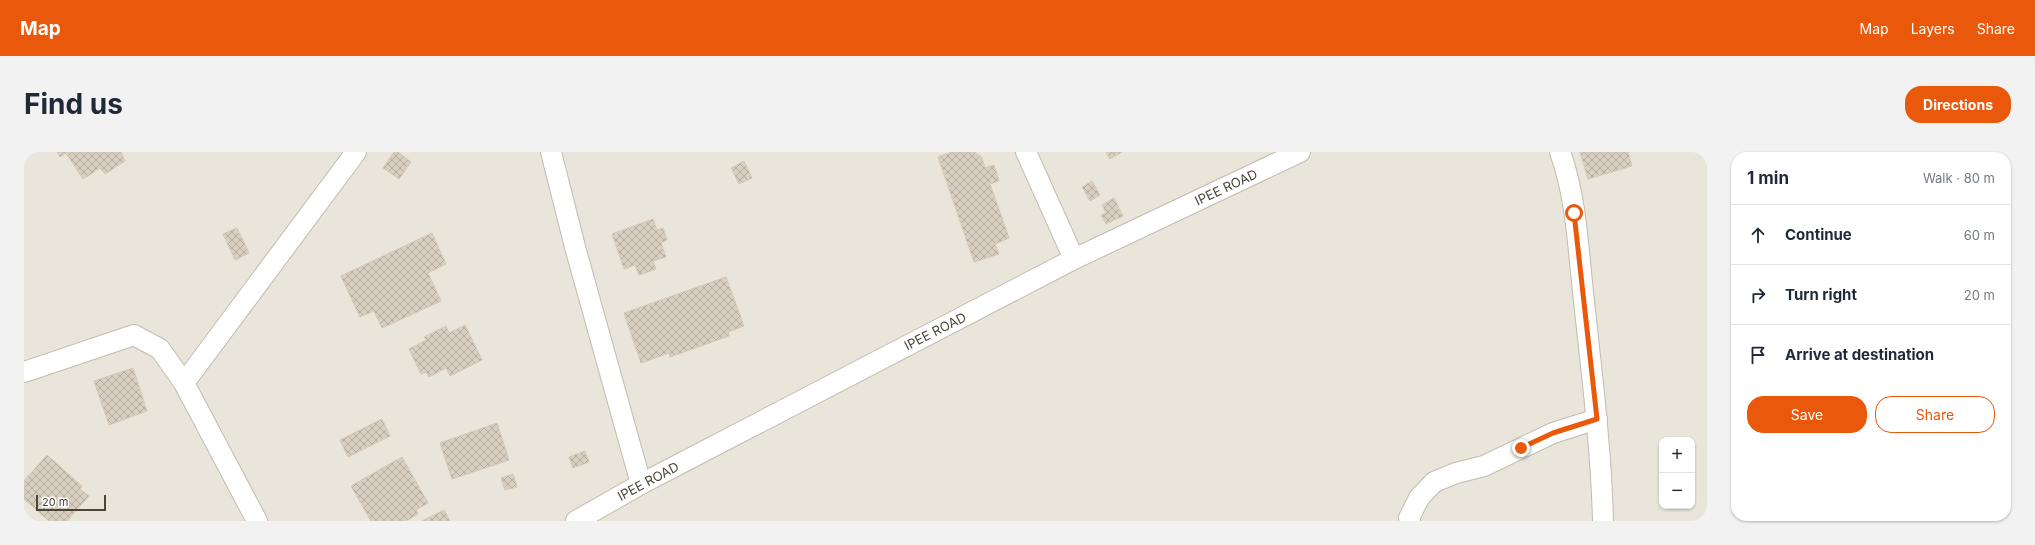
<!DOCTYPE html>
<meta charset="utf-8">
<style>
body{margin:0;font-family:Inter,sans-serif;background:#f2f2f3;color:#1f2937}
.controls{position:absolute;right:12px;bottom:12px;display:grid;overflow:hidden;border-radius:8px;box-shadow:0 1px 3px #0004}
.controls button{width:36px;height:36px;display:grid;place-items:center;padding:0;border:0;border-bottom:1px solid #e0e1e3;background:#fff;color:#1f2937;font:20px sans-serif}
.scale{position:absolute;left:12px;bottom:10px;width:70px;box-sizing:border-box;padding-left:4px;border:2px solid #4b4439;border-top:0;font-size:11px;line-height:14px;white-space:nowrap;color:#4b4439;-webkit-text-stroke:3px #fff;paint-order:stroke}
.stop{position:absolute;width:12px;height:12px;margin:-9px;border:3px solid #ea580c;border-radius:50%;background:#fff}
.stop.end{background:#ea580c;border-color:#fff;box-shadow:0 1px 4px #0008}
.list{margin:0;padding:0;list-style:none}
h2{display:flex;justify-content:space-between;align-items:center;height:52px;margin:0;padding:0 16px;font-size:17px}
h2 small{font-size:13px;font-weight:400;color:#747a83}
.list li{display:grid;grid-template-columns:26px 1fr auto;gap:12px;align-items:center;box-sizing:border-box;height:60px;padding:0 16px;border-top:1px solid #e0e1e3}
.list b{display:block;font-size:15px;white-space:nowrap}
.list em{font-size:13px;font-style:normal;color:#747a83}
.actions{display:flex;gap:8px;padding:12px 16px}
.actions a{flex:1;padding:9px 0;border:1px solid #ea580c;border-radius:16px;text-align:center;font-size:14px;color:#ea580c}
.actions .main{background:#ea580c;color:#fff}
.icon{flex:none;width:22px;height:22px;fill:none;stroke:currentColor;stroke-width:2;stroke-linecap:round;stroke-linejoin:round}
.map{position:relative;flex:none;width:1683px;height:369px;overflow:hidden;border-radius:16px}
header{display:flex;align-items:center;gap:24px;box-sizing:border-box;height:56px;padding:0 20px;background:#ea580c;color:#fff}
header strong{font-size:19px}
nav{display:flex;gap:22px;margin-inline-start:auto;font-size:14px}
.intro{display:flex;align-items:center;justify-content:space-between;box-sizing:border-box;height:96px;padding:0 24px}
h1{margin:0;font-size:28px}
.button{padding:10px 18px;border-radius:16px;background:#ea580c;color:#fff;font-size:14px;font-weight:700}
main{display:flex;gap:24px;padding:0 24px}
aside{flex:1;background:#fff;border-radius:16px;box-shadow:0 1px 3px #0004}
.map>svg:first-child{display:block}
</style>
<header>
<strong>Map</strong>
<nav><a>Map</a><a>Layers</a><a>Share</a></nav>
</header>
<div class="intro"><h1>Find us</h1><a class="button">Directions</a></div>
<main>
<div class="map">
<svg width="1683" height="369" viewBox="0 0 1683 369">
<defs>
<pattern id="building-cross-hatch" width="8" height="8" patternUnits="userSpaceOnUse"><rect width="8" height="8" fill="#d8cfc1"/><path d="M0 0l8 8M0 8l8-8" fill="none" stroke="#b1aa9e"/></pattern>
</defs>
<rect width="100%" height="100%" fill="#f6f3ec"/>
<!-- residential -->
<path fill="#eae5da" fill-rule="evenodd" d="M0,0H1683V369H0ZM1638,288H1668V354H1638Z"/>
<!-- building -->
<path fill="url(#building-cross-hatch)" stroke="#d3c7b4" d="M33,0H97L101,9L81,22L76,16L59,27L42,1L36,5Z
M370,0H374L387,10L375,27L359,16Z
M928,0H951L958,6L961,16L970,13L975,29L966,32L985,86L971,92L975,102L950,110L914,5Z
M1082,0H1098L1086,7Z
M1556,0H1604L1608,14L1564,27Z
M720,9L728,26L715,32L707,16Z
M1068,29L1076,43L1066,49L1058,35Z
M1090,46L1099,64L1082,72L1077,63L1082,61L1078,53Z
M629,67L633,78L639,76L643,88L637,91L642,105L629,109L632,117L615,123L611,113L600,117L588,82Z
M213,76L225,101L211,108L199,82Z
M408,81L422,112L404,121L417,149L358,176L350,159L336,165L317,124Z
M702,125L720,174L704,180L705,184L646,205L645,201L617,211L600,161Z
M441,173L458,208L426,224L422,216L405,225L402,220L397,222L385,197L402,188L400,185L422,174L425,181Z
M109,216L123,259L85,273L70,229Z
M358,267L366,284L324,305L316,288Z
M473,271L485,308L428,327L416,291Z
M561,299L565,310L549,316L545,305Z
M23,303L58,334L56,337L65,344L43,369H25L0,347V329Z
M378,305L404,351L392,358L394,362L382,369H347L327,334Z
M489,322L493,335L481,338L477,326Z
M420,358L426,369H398Z"/>
<g fill="none" stroke-linecap="round" stroke-linejoin="round">
<defs>
<path id="street" d="M527,0L551,95L617,332
M1002,0L1050,107
M1536,0C1552,44 1554,94 1559,140C1567,216 1577,292 1579,369
M0,220L110,183L136,197L160,231L233,369
M160,231L332,0
M552,369L617,332L1050,107L1276,0
M1386,369L1385,366L1395,346L1410,330L1432,321L1460,314L1529,281L1573,267"/>
</defs>
<!-- street casing -->
<use href="#street" stroke="#c2bbae" stroke-width="22"/>
<!-- street -->
<use href="#street" stroke="#fff" stroke-width="20"/>
</g>
<g fill="none" stroke-linecap="round" stroke-linejoin="round">
<!-- route -->
<path stroke="#ea580c" stroke-width="5" d="M1497,296L1529,281L1573,267L1550,61"/>
</g>
<g text-anchor="middle" dominant-baseline="central" stroke-width="4" stroke-linejoin="round" paint-order="stroke">
<!-- street labels -->
<g font-size="13" fill="#4b4439" stroke="#fff">
<text transform="translate(1202 35) rotate(-25)">IPEE ROAD</text>
<text transform="translate(911 179) rotate(-27)">IPEE ROAD</text>
<text transform="translate(624 329) rotate(-28)">IPEE ROAD</text>
</g>
</g>
</svg>
<div class="controls">
<button>+</button>
<button>−</button>
</div>
<div class="scale">20 m</div>
<div class="stop" style="left:1550px;top:61px"></div>
<div class="stop end" style="left:1497px;top:296px"></div>
</div>
<aside>
<h2>1 min<small>Walk · 80 m</small></h2>
<ul class="list">
<li><svg class="icon" aria-label="ahead" viewBox="0 0 24 24"><path d="M12 20V5M6 11l6-6 6 6"/></svg><div><b>Continue</b></div><em>60 m</em></li>
<li><svg class="icon" aria-label="right" viewBox="0 0 24 24"><path d="M7 20v-9h11M14 6l5 5-5 5"/></svg><div><b>Turn right</b></div><em>20 m</em></li>
<li><svg class="icon" aria-label="arrive" viewBox="0 0 24 24"><path d="M6 21V4h12l-3 4 3 4H6"/></svg><div><b>Arrive at destination</b></div></li>
</ul>
<div class="actions"><a class="main">Save</a><a>Share</a></div>
</aside>
</main>
